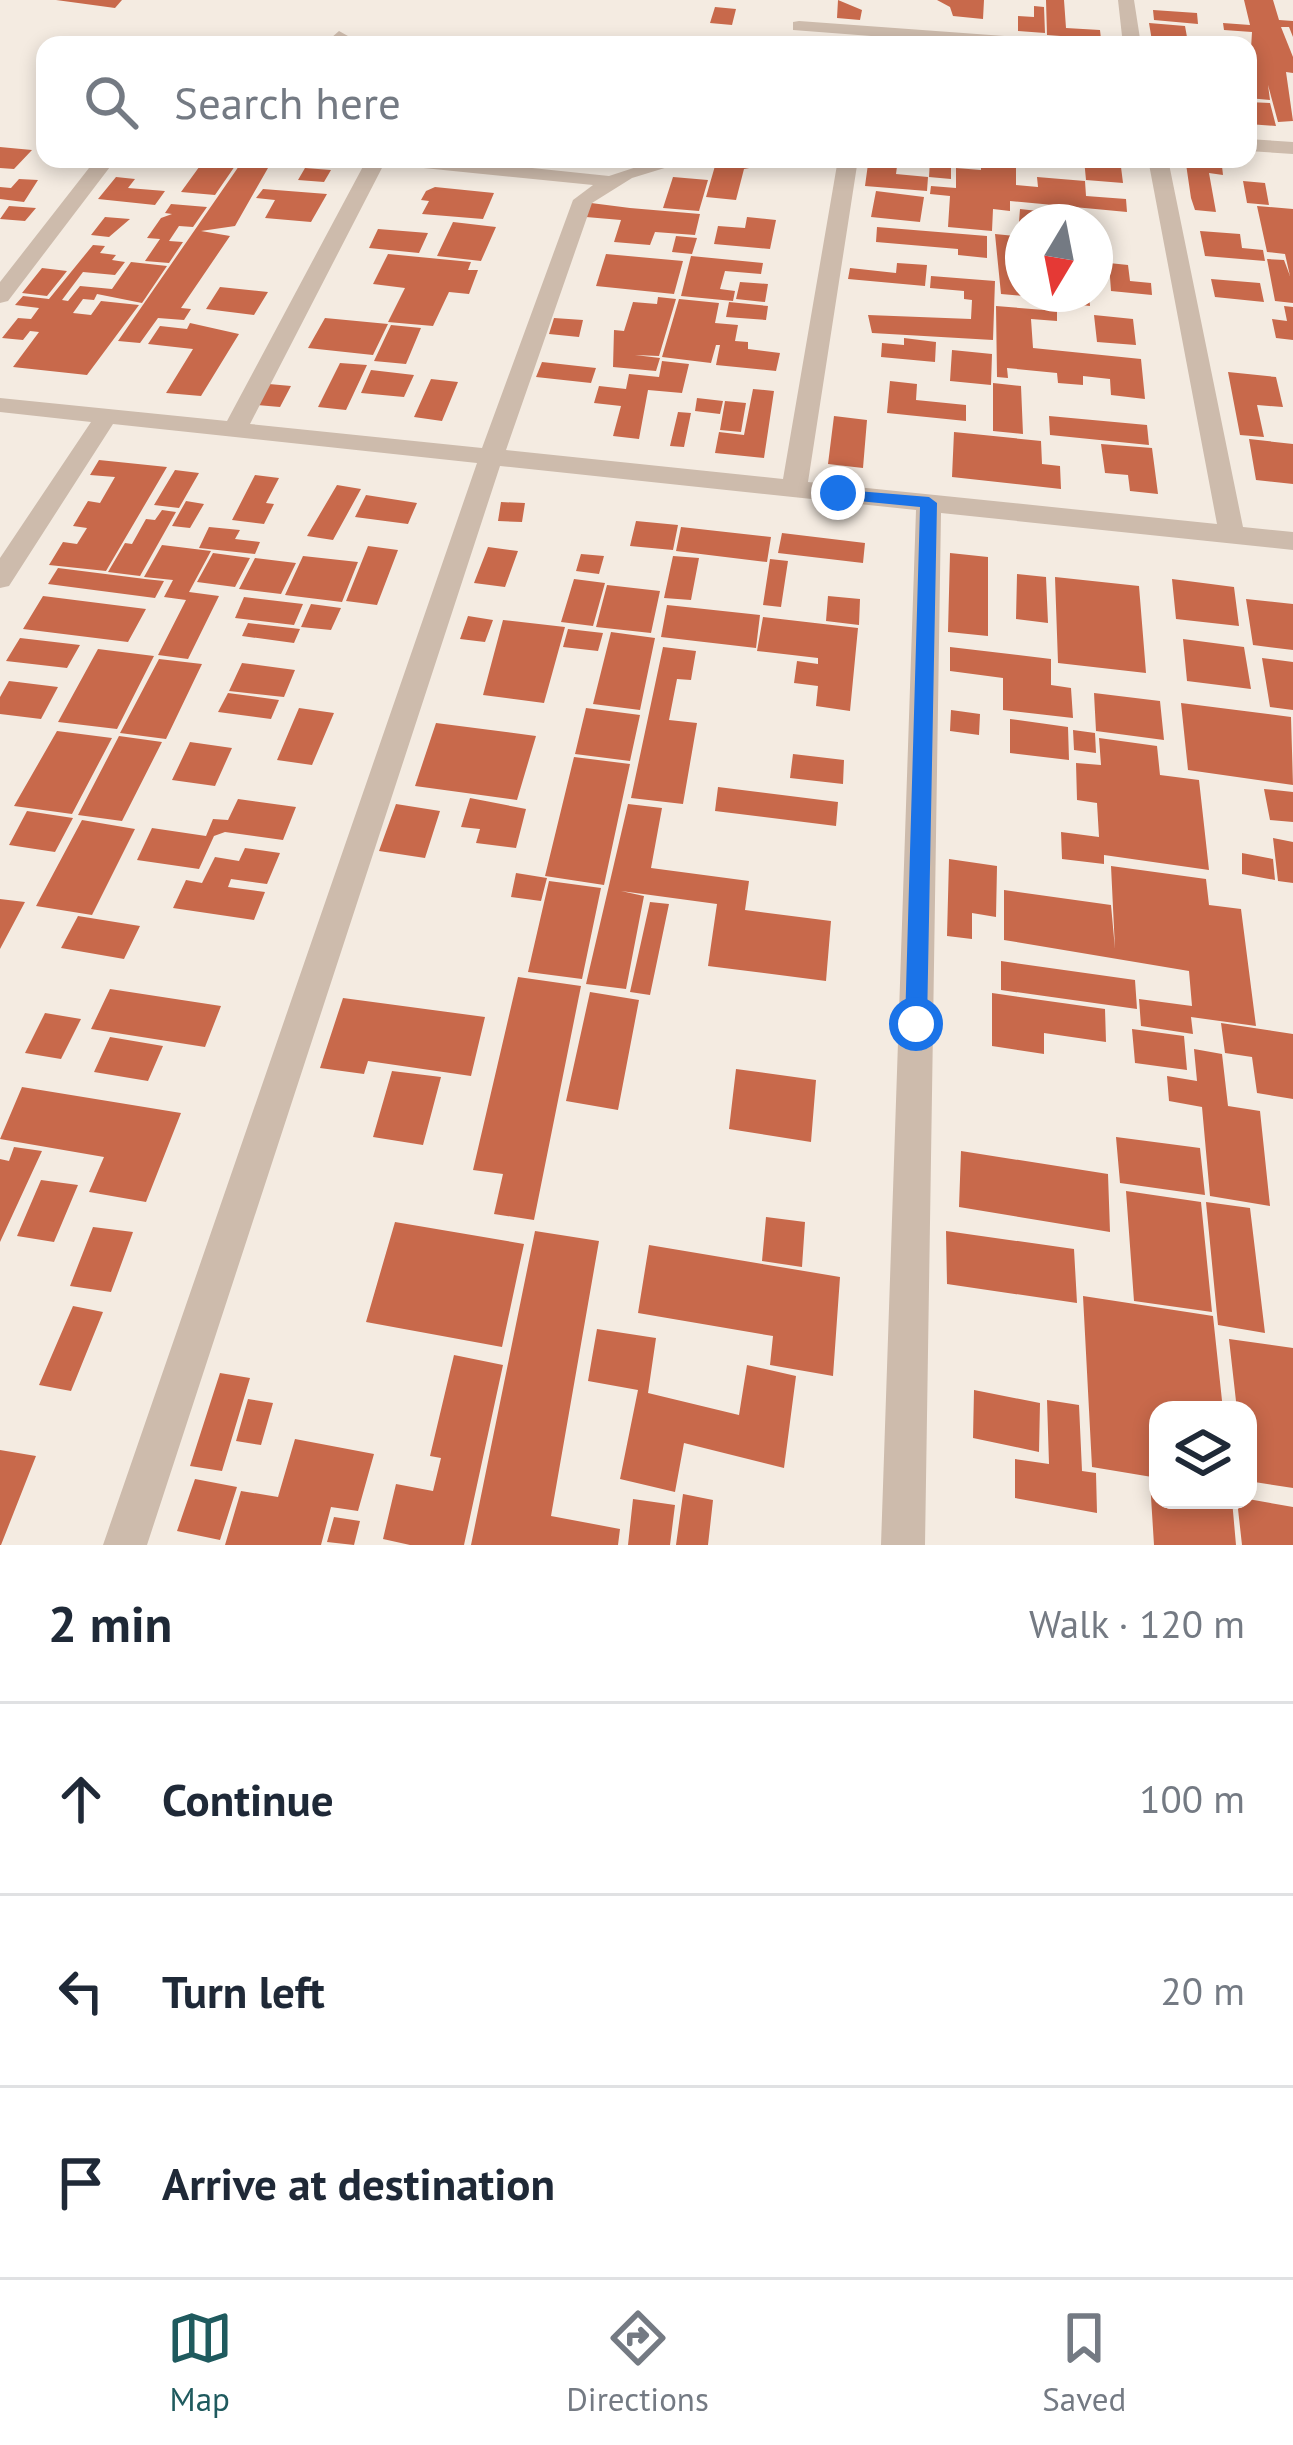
<!DOCTYPE html>
<meta charset="utf-8">
<style>
body{margin:0;font-family:"PT Sans",sans-serif;background:#f6f6f7;color:#1f2937}
.controls{position:absolute;right:36px;bottom:36px;display:grid;overflow:hidden;border-radius:24px;box-shadow:0 6px 18px #0003}
.controls button{width:108px;height:108px;display:grid;place-items:center;padding:0;border:0;border-bottom:3px solid #e0e1e3;background:#fff;color:#1f2937;font:60px sans-serif}
.compass{position:absolute;left:1005px;top:204px;width:108px;height:108px;border-radius:50%;background:#fff;box-shadow:0 6px 18px #0003;rotate:190deg}
.stop{position:absolute;width:36px;height:36px;margin:-27px;border:9px solid #1a73e8;border-radius:50%;background:#fff}
.stop.end{background:#1a73e8;border-color:#fff;box-shadow:0 3px 12px #0008}
.list{margin:0;padding:0;list-style:none}
h2{display:flex;justify-content:space-between;align-items:center;height:156px;margin:0;padding:0 48px;font-size:51px}
h2 small{font-size:39px;font-weight:400;color:#747a83}
.list li{display:grid;grid-template-columns:78px 1fr auto;gap:36px;align-items:center;box-sizing:border-box;height:192px;padding:0 48px;border-top:3px solid #e0e1e3}
.list b{display:block;font-size:45px;white-space:nowrap}
.list em{font-size:39px;font-style:normal;color:#747a83}
.icon{flex:none;width:66px;height:66px;fill:none;stroke:currentColor;stroke-width:2;stroke-linecap:round;stroke-linejoin:round}
.map{position:relative;flex:none;width:1293px;height:1545px;overflow:hidden}
.search{position:absolute;background:#fff;box-shadow:0 6px 18px #0003;left:36px;right:36px;top:36px;height:132px;display:flex;align-items:center;gap:30px;box-sizing:border-box;padding:0 42px;border-radius:24px;color:#747a83;font-size:45px}
.sheet{height:732px;background:#fff}
nav{display:flex;justify-content:space-around;align-items:center;box-sizing:border-box;height:168px;border-top:3px solid #e0e1e3;background:#fff;font-size:33px;color:#747a83}
nav a{display:grid;justify-items:center;gap:6px}
nav .on{color:#1f5a5e}
.map>svg:first-child{display:block}
</style>
<div class="map">
<svg width="1293" height="1545" viewBox="0 0 1293 1545">
<rect width="100%" height="100%" fill="#f4ebe1"/>
<!-- building -->
<path fill="#c8694b" d="M56,0H122L115,8Z
M838,0L862,10L860,20L837,18Z
M937,0H984L983,19L953,16L950,7Z
M1046,0H1064L1066,28L1100,30L1101,39L1047,35Z
M1244,0H1273L1279,20L1293,21V37L1289,27H1281L1293,57V73L1286,72L1293,121L1278,122L1268,85L1270,100L1248,98L1252,32L1224,30L1223,23L1250,25Z
M1034,6L1044,7L1045,33L1018,31V16L1034,17Z
M715,7L736,9L732,25L710,23Z
M1153,10L1197,13L1198,24L1154,20Z
M1149,23L1185,26L1187,37L1171,36L1172,43L1152,41Z
M833,37L899,42V45H832Z
M1248,102L1270,103L1276,126L1248,124Z
M0,147L32,150L14,169L0,168Z
M717,159H786V161L744,169L736,200L706,197Z
M875,159H898L896,174L928,177L927,191L865,186L868,164L886,166Z
M930,159H951V179L929,177Z
M981,159L1016,160V185L1038,187L1037,177L1085,181L1086,196L1126,199L1127,212L1010,201V211L993,209L992,231L948,227L950,196L930,194L931,186L956,188V168L981,170Z
M1084,159H1120L1123,183L1086,180Z
M202,163L235,166L215,195L181,192Z
M1207,163L1222,166L1223,175L1209,173L1216,212L1195,210L1191,198L1186,164Z
M239,166L268,168L235,226L201,231L230,236L181,308L191,309L184,320L158,318L140,343L118,341Z
M305,168L331,170L324,182L298,180Z
M116,177L135,179L128,188L165,191L155,205L98,199Z
M673,177L708,180L699,211L663,208Z
M19,179L38,180L24,202L0,199V187L11,188Z
M1243,181L1265,183L1269,205L1247,203Z
M435,187L494,193L483,219L422,214L429,201L421,200L426,191Z
M263,189L327,194L311,222L265,218L275,200L256,198Z
M876,191L924,197L920,222L871,217Z
M591,203L630,208L700,214L695,235L655,232L650,245L614,242L621,220L586,217Z
M171,204L207,207L193,227L179,226L169,241L183,242L169,263L145,261L160,239L147,238L161,218L172,214L165,213Z
M9,206L36,208L25,221L0,219Z
M1257,206L1293,209V303L1275,301L1267,259L1284,260L1290,276L1285,254L1267,252Z
M1020,209L1047,212V218L1060,222H1019Z
M105,217L130,219L109,237L91,235Z
M747,217L776,220L770,249L714,244L718,226L745,228Z
M453,222L496,227L481,261L437,256Z
M877,227L987,236V258L958,255V249L876,242Z
M378,229L428,233L419,253L369,248Z
M1200,231L1240,234L1242,248L1263,250L1265,261L1205,256Z
M995,234L1015,236V276L1023,277V296L1001,294Z
M676,236L697,238L692,254L672,252Z
M93,245L105,246L100,253L116,255L112,260L125,262L115,275L83,272L62,300L68,301L80,286L112,289L131,262L167,266L142,303L97,294L94,300L83,299L73,313L91,315L101,301L139,305L87,375L13,367L39,332L30,331L23,340L2,338L18,318L31,319L39,308L15,305L23,296L49,299Z
M388,254L471,262L468,270H478L469,294L449,292L433,326L388,322L405,288L373,284Z
M606,254L683,261L674,294L596,286Z
M691,256L763,263L761,274L725,271L720,289L735,291L733,301L681,296Z
M897,263L927,265L925,286L848,279L850,268L896,273Z
M1109,263L1128,265L1130,281L1151,283L1152,295L1111,291Z
M42,268L67,271L47,296L22,293Z
M931,276L995,281L993,340L872,333L868,315L971,319L972,300L964,299V291L930,288Z
M1211,279L1260,283L1264,302L1215,297Z
M740,282L768,284L765,302L736,299Z
M220,287L268,292L254,315L206,309Z
M1043,294H1089L1090,306L1055,302Z
M658,297L676,299L659,356L635,355L660,358L656,371L613,367L614,330L624,331L633,302L657,304Z
M679,299L719,303L715,323L738,325L735,341L748,342V349L780,353L776,371L716,365L720,345H716L711,363L662,357Z
M729,302L768,306L766,320L726,317Z
M996,306L1057,311V321L1031,319L1033,348L1141,359L1145,399L1111,395L1110,379L1083,376V385L1058,383L1057,373L1007,368L1008,378L997,377Z
M1284,306L1293,307V340L1276,338L1272,319L1287,321Z
M1094,315L1133,319L1136,345L1097,342Z
M325,318L388,324L373,355L308,348Z
M554,318L583,320L579,337L549,334Z
M190,323L239,334L201,396L166,393L193,349L148,344L160,326L187,329Z
M391,325L421,328L406,364L374,361Z
M904,338L936,342L935,362L881,357L882,343L904,345Z
M952,350L992,354L991,385L950,381Z
M662,361L689,364L682,393L648,390L639,439L613,436L621,406L594,403L599,386L626,389L629,374L659,377Z
M542,362L596,368L591,383L536,377Z
M340,363L367,365L346,410L318,407Z
M371,370L414,375L404,397L361,393Z
M1228,372L1276,377L1283,407L1257,405L1264,437L1240,435Z
M431,379L458,382L442,421L414,417Z
M890,381L917,384L916,400L966,405V421L887,413Z
M993,383L1021,386L1023,434L993,431Z
M269,384L291,386L280,407L257,405Z
M753,389L774,391L764,458L715,453L719,432L744,435Z
M697,398L723,401L720,414L695,411Z
M725,401L746,403L741,432L720,430Z
M678,412L691,413L684,447L670,446Z
M834,416L867,420L863,468L828,464Z
M1049,416L1147,425L1149,445L1050,435Z
M954,432L1041,441L1042,464L1060,466L1061,489L952,477Z
M1249,439L1293,444V484L1256,480Z
M1101,444L1152,448L1158,494L1130,491L1128,475L1105,473Z
M99,460L167,467L106,571L49,565L63,542L77,544L87,528L73,526L88,501L100,503L115,477L90,475Z
M175,470L199,473L179,508L154,505Z
M255,475L279,478L266,503L274,504L264,524L232,520Z
M337,485L361,489L333,540L307,536Z
M366,495L417,503L408,524L355,517Z
M186,501L204,504L190,528L172,526Z
M501,502L525,503L522,522L498,521Z
M162,510L176,512L140,576L108,572L125,543L132,544L146,519L155,520Z
M636,521L678,525L673,550L630,546Z
M209,527L240,530L235,539L260,542L255,554L199,548Z
M681,527L771,537L767,562L676,551Z
M782,533L865,543L863,563L778,553Z
M162,545L211,551L189,592L219,596L188,659L158,655L186,600L164,597L173,580L144,577Z
M368,546L398,550L377,605L346,601Z
M488,547L518,551L505,587L474,583Z
M213,553L250,558L235,587L197,582Z
M950,553L988,557V636L948,632Z
M581,554L604,556L599,574L576,571Z
M303,556L358,562L342,602L285,595Z
M673,556L699,558L691,600L664,598Z
M255,558L296,563L281,594L239,589Z
M770,559L788,561L781,607L763,605Z
M58,568L145,579L164,581L155,598L48,584Z
M1017,574L1046,577L1048,623L1016,619Z
M1055,577L1139,586L1146,673L1058,663Z
M574,579L605,583L593,626L561,622Z
M1172,579L1234,587L1239,626L1176,619Z
M607,585L660,591L651,633L596,627Z
M43,596L146,609L128,642L23,629Z
M828,596L860,599L859,625L826,621Z
M244,597L303,604L294,625L235,618Z
M1246,599L1293,604V650L1253,645Z
M311,604L341,608L331,630L301,627Z
M667,605L760,615L756,648L661,637Z
M468,616L493,620L485,642L460,639Z
M763,617L858,628L850,711L816,706L818,686L794,683L797,661L818,664V658L757,651Z
M503,620L565,627L544,703L483,695Z
M248,623L300,629L294,643L242,636Z
M568,629L603,633L598,651L563,647Z
M611,632L655,638L640,710L593,704Z
M20,638L80,645L67,668L6,661Z
M1183,639L1244,647L1251,689L1187,681Z
M663,647L696,651L691,680L677,679L669,720L697,723L683,804L631,798Z
M950,647L1051,659V685L1071,688L1073,718L1003,710V678L950,671Z
M98,649L154,656L117,729L58,722Z
M1262,658L1293,662V710L1270,707Z
M159,659L202,664L166,739L120,733Z
M242,663L295,670L284,697L229,691Z
M9,681L58,687L41,719L0,714V697Z
M228,693L279,700L271,719L218,712Z
M1094,693L1160,701L1164,740L1096,731Z
M1181,703L1291,717L1293,785L1188,770Z
M299,708L334,713L312,765L277,760Z
M586,708L640,715L630,761L575,754Z
M951,710L980,714L979,735L950,731Z
M1010,719L1068,727L1069,760L1010,753Z
M436,723L536,736L517,800L415,786Z
M1073,730L1095,733L1096,753L1074,750Z
M57,731L112,738L72,814L14,806Z
M119,736L162,742L122,821L78,815Z
M1099,738L1157,746L1160,775L1199,780L1209,870L1104,855V864L1062,859L1061,832L1099,837L1097,803L1077,800L1076,763L1101,765Z
M190,742L232,748L215,786L172,780Z
M793,754L844,760L843,784L790,778Z
M574,757L630,764L604,885L545,876Z
M718,787L838,802L836,826L715,811Z
M1264,789L1293,792V822L1270,820Z
M470,798L526,809L516,848L476,843L480,829L461,827Z
M238,799L296,807L283,840L225,832L214,836L199,869L137,860L152,828L206,836L213,819L228,820Z
M396,804L440,811L425,858L379,851Z
M628,804L662,808L651,868L749,881L745,910L831,921L826,981L708,966L717,904L621,891L644,896L626,989L586,984Z
M27,811L73,818L55,852L9,845Z
M82,820L135,829L92,915L36,906Z
M1273,838L1293,842V883L1278,881Z
M245,848L280,853L267,884L231,879L228,887L265,892L254,920L173,908L186,880L202,883L215,857L239,861Z
M1242,853L1273,859L1275,880L1242,874Z
M949,859L997,866L996,917L972,913V939L947,936Z
M1111,866L1206,879L1209,905L1241,909L1256,1026L1191,1017L1193,1034L1141,1026L1139,999L1192,1006L1189,971L1004,940V890L1111,905L1115,949Z
M516,873L547,878L541,901L511,897Z
M549,881L601,888L582,979L528,972Z
M0,899L25,902L0,949Z
M650,902L669,904L650,995L630,992Z
M78,916L140,926L124,959L61,948Z
M1001,961L1135,980L1137,1009L1001,990Z
M518,977L581,986L534,1220L494,1214L503,1174L473,1170Z
M110,989L221,1006L205,1047L91,1029Z
M590,992L639,1000L618,1110L566,1101Z
M992,993L1105,1009L1106,1042L1044,1033V1054L992,1046Z
M343,998L485,1017L471,1076L368,1061L364,1074L320,1068Z
M45,1013L81,1019L61,1059L25,1053Z
M1221,1023L1293,1034V1099L1257,1093L1252,1057L1225,1053Z
M1132,1029L1184,1036L1187,1070L1135,1063Z
M110,1037L163,1046L148,1081L94,1072Z
M1194,1049L1222,1054L1228,1106L1260,1111L1270,1206L1210,1196L1202,1107L1169,1101L1167,1076L1197,1081Z
M736,1069L816,1080L811,1142L729,1129Z
M392,1071L441,1077L423,1145L373,1137Z
M22,1087L181,1113L146,1202L89,1192L104,1157L0,1139Z
M1116,1137L1200,1148L1205,1195L1120,1183Z
M14,1147L42,1151L0,1242V1159L9,1161Z
M961,1151L1108,1174L1110,1232L959,1207Z
M41,1180L78,1185L54,1242L17,1236Z
M1126,1191L1201,1202L1212,1312L1134,1301Z
M1206,1202L1250,1208L1265,1333L1218,1325Z
M766,1217L805,1222L802,1267L762,1261Z
M395,1222L524,1244L502,1347L366,1322Z
M93,1227L133,1232L111,1292L70,1286Z
M535,1231L599,1241L551,1516L620,1529L618,1545H471Z
M946,1231L1074,1249L1077,1303L947,1284Z
M649,1245L840,1277L833,1376L770,1365L773,1336L638,1313Z
M1083,1296L1213,1316L1223,1410H1158V1478L1092,1467Z
M73,1306L103,1312L71,1391L39,1385Z
M597,1329L656,1338L648,1393L739,1415L747,1365L796,1376L784,1468L684,1443L675,1492L620,1479L638,1390L588,1381Z
M1229,1339L1293,1348V1488L1248,1481V1410H1237Z
M454,1355L503,1365L464,1545H410L383,1539L396,1484L433,1491L441,1458L430,1456Z
M220,1373L250,1378L222,1471L190,1466Z
M974,1390L1040,1403L1039,1452L973,1438Z
M248,1399L273,1403L261,1445L236,1441Z
M1047,1400L1079,1405L1082,1471L1096,1473L1097,1513L1015,1498V1459L1049,1464Z
M295,1439L374,1454L358,1511L331,1507L321,1545H225L241,1491L278,1497Z
M0,1450L36,1456L1,1545H0Z
M195,1479L237,1487L220,1540L177,1531Z
M1150,1481L1158,1483V1500H1232L1236,1545H1154Z
M683,1494L713,1500L708,1545H676Z
M633,1499L675,1505L670,1545H628Z
M1248,1499L1293,1507V1545H1242L1237,1500Z
M334,1517L360,1521L354,1545L327,1542Z"/>
<g fill="none" stroke-linecap="round" stroke-linejoin="round">
<!-- street -->
<path fill="#cdbbac" fill-rule="evenodd" d="M1118,0H1134L1141,45H1123Z
M799,21L1058,40L1067,45H988L793,30V22Z
M339,31L348,36L341,45H323Z
M1248,139L1293,142V154L1248,151Z
M96,159H116L8,301L0,303V282Z
M367,159H447L609,176L661,159H694L632,178L592,203L506,450L783,479L838,159H858L808,482L1217,524L1148,159H1168L1243,527L1293,532V550L941,513L925,1545H881L916,510L500,466L147,1545H103L477,463L113,424L9,586L0,588V558L91,422L0,412V398L227,421ZM384,164L593,185L573,200L482,448L250,424Z"/>
</g>
<!-- route -->
<path fill="#1a73e8" d="M833,489L929,497L937,503L927,1024L916,1034L905,1024L920,507L838,499Z"/>
</svg>
<div class="controls">
<button><svg class="icon" aria-label="layers" viewBox="0 0 24 24"><path d="M12 4l9 5-9 5-9-5zM3 14l9 5 9-5"/></svg></button>
</div>
<svg class="compass" viewBox="-18 -18 36 36"><path d="M0-13l5 13h-10z" fill="#e53935"/><path d="M0 13l5-13h-10z" fill="#747a83"/></svg>
<div class="stop" style="left:916px;top:1024px"></div>
<div class="stop end" style="left:838px;top:493px"></div>
<div class="search"><svg class="icon" aria-label="search" viewBox="0 0 24 24"><circle cx="10" cy="10" r="6"/><path d="M15 15l6 6"/></svg>Search here</div>
</div>
<section class="sheet">
<h2>2 min<small>Walk · 120 m</small></h2>
<ul class="list">
<li><svg class="icon" aria-label="ahead" viewBox="0 0 24 24"><path d="M12 20V5M6 11l6-6 6 6"/></svg><div><b>Continue</b></div><em>100 m</em></li>
<li><svg class="icon" aria-label="left" viewBox="0 0 24 24"><path d="M17 20v-9H6M10 6l-5 5 5 5"/></svg><div><b>Turn left</b></div><em>20 m</em></li>
<li><svg class="icon" aria-label="arrive" viewBox="0 0 24 24"><path d="M6 21V4h12l-3 4 3 4H6"/></svg><div><b>Arrive at destination</b></div></li>
</ul>
</section>
<nav>
<a class="on"><svg class="icon" aria-label="map" viewBox="0 0 24 24"><path d="M3 6l6-2 6 2 6-2v14l-6 2-6-2-6 2zM9 4v14M15 6v14"/></svg>Map</a>
<a><svg class="icon" aria-label="directions" viewBox="0 0 24 24"><path d="M12 3l9 9-9 9-9-9zM9 14v-3h6M13 9l2 2-2 2"/></svg>Directions</a>
<a><svg class="icon" aria-label="saved" viewBox="0 0 24 24"><path d="M7 4h10v16l-5-4-5 4z"/></svg>Saved</a>
</nav>
